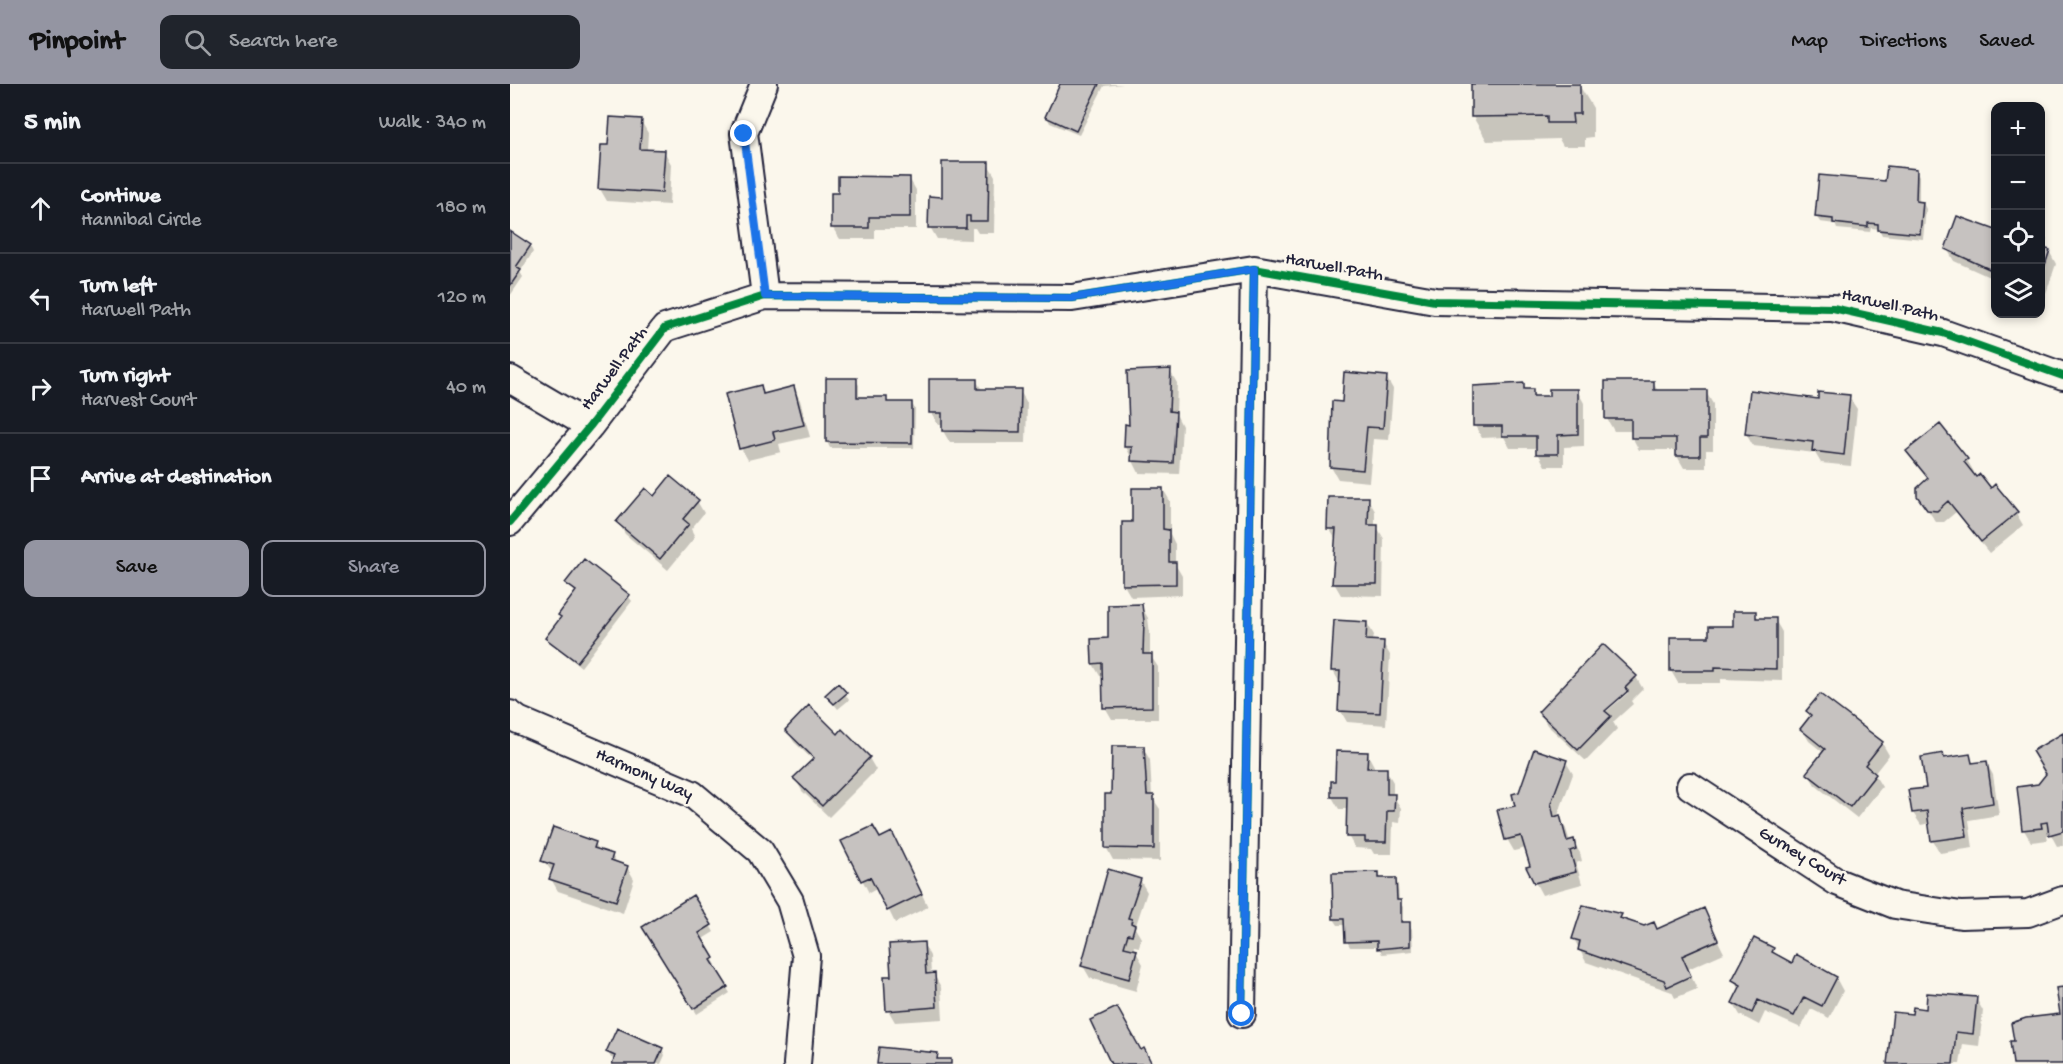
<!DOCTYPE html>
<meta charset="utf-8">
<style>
body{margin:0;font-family:"Gochi Hand",sans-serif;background:#20242c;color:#f1f3f6}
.controls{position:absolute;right:18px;top:18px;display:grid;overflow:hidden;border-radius:12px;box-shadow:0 3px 9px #0003}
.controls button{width:54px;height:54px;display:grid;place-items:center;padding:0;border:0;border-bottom:2px solid #363941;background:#171b24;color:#f1f3f6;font:30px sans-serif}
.stop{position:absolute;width:18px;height:18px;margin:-14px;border:4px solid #1a73e8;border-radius:50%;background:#fff}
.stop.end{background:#1a73e8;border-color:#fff;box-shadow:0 2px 6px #0008}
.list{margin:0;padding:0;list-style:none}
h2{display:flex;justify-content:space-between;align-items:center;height:78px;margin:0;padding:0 24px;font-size:26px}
h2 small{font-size:20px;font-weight:400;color:#9ea1a6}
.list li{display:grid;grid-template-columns:39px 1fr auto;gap:18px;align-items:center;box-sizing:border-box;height:90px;padding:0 24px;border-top:2px solid #363941}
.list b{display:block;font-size:22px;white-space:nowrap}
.list p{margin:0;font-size:20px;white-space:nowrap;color:#9ea1a6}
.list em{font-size:20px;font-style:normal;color:#9ea1a6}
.actions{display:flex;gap:12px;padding:18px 24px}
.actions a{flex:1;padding:14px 0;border:2px solid #9495a2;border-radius:12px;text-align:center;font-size:21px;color:#9495a2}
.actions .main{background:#9495a2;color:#111}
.icon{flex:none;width:33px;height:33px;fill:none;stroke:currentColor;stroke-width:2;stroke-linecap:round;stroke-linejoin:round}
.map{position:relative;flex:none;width:1553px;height:980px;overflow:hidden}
header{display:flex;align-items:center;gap:36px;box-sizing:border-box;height:84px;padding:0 30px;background:#9495a2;color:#111}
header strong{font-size:28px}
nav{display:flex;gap:33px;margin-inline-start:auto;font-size:21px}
.search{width:420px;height:54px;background:#20242c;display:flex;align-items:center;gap:15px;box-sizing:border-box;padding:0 21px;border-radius:12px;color:#9ea1a6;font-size:22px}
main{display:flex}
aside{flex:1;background:#171b24}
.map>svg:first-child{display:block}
</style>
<header>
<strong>Pinpoint</strong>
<div class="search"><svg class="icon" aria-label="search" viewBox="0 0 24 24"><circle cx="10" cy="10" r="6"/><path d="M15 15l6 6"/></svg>Search here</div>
<nav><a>Map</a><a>Directions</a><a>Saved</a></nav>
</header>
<main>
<aside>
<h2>5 min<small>Walk · 340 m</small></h2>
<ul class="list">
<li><svg class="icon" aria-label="ahead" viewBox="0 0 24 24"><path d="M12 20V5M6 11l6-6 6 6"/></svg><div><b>Continue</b><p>Hannibal Circle</p></div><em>180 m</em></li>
<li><svg class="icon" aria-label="left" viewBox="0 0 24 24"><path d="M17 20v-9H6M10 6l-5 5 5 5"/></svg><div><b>Turn left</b><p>Harwell Path</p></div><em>120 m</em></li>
<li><svg class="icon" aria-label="right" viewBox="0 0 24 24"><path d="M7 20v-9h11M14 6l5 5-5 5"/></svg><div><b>Turn right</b><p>Harvest Court</p></div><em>40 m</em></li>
<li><svg class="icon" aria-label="arrive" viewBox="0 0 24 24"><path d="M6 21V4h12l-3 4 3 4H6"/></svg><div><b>Arrive at destination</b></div></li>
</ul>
<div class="actions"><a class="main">Save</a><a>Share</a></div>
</aside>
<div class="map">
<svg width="1553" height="980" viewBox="0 0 1553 980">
<rect width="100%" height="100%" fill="#fbf7ec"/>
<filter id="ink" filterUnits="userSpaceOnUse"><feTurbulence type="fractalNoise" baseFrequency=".0167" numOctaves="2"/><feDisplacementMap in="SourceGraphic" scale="12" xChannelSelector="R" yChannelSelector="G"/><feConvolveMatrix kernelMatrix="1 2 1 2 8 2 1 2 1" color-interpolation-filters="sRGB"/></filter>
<g filter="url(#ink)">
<!-- shadow -->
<path fill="#0003" fill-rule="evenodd" d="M552,0H613L594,2L569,51L540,39L537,33Z
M962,0L1069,1L1083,24V53L1075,54V62H1053L1049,55L977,57L963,33Z
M131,37L138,49L137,66L154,67L161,80L159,121L97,117L90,105L100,63Z
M478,80L485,92L484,149H468L465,144H462V156L427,155L420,143L433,114Z
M1406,86L1409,92V119H1413L1416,125L1413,155L1372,151L1369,145L1361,144L1360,148L1327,145L1325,140L1310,138L1306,132Z
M399,94L406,106V145H365V155H330L322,143Z
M1530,145L1537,156L1533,165L1539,167L1546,180L1532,221L1530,220V213L1533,211L1530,210Z
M1486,147V196L1444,177L1437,165Z
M0,149L20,162L23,168L10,188L13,193L0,212Z
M660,287L667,299L666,330L672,342L669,390L629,389L616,363L621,342Z
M876,293L883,305L879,356L863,355L859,398L828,395L821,383L833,320Z
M317,296H346L349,301V315H376L379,320H402L405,325L404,364H320L317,358Z
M466,296L472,306L510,307L517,319L516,359H440L433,347L434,341H428L421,328Z
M1097,299H1143L1148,307L1196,308L1203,320V366H1196V384H1174L1167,372V366H1129L1122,353V347H1104L1097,335Z
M1013,300L1017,307L1022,306L1026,314L1041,313L1067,306L1074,319V362L1054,363V382H1035L1028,369V364H1000L994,353L972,354L965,342Z
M250,302L255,311L283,304L290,316L300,353L269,360L271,368L238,376L231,364Z
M1339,313L1347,325L1341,382L1311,379L1305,369L1243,362L1236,350L1309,317Z
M1430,342L1457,376L1464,388L1462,390L1506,429L1513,441L1479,469L1446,428L1434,438H1426L1408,412L1419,396L1398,367Z
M653,405L660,417V450L665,460V480L672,492V511L621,513L614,501L623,439Z
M144,414L187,417L194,429L181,445L185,453L158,486L115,450L108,438Z
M858,415L865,427V443H867L874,455L873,512L831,511L824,499L826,456L819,444Z
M57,499L118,512L122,517L71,583L41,559L37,554L52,535L49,531L66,509Z
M631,522L638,534L640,550V571L648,583V635H602L595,623L594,592H590L583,580L600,556Z
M1245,529L1249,536H1265L1272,548V597L1211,595V599H1168L1161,587V554H1200L1225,543Z
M857,539L864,551L863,558L873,559L880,571L876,641L837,638L830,626V599L823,587Z
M1126,593L1133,605L1121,617L1123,620L1103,638L1107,645L1076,677L1037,641L1030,629ZM1118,605V609L1090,633L1088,630Z
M335,610L339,616L328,625L317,611Z
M1298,628L1372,659L1379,671L1364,690L1372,703L1347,734L1305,701L1298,689L1314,669L1299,657L1292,645L1301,633Z
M277,646L328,652L359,674L366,686L319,733L292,707L285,694L303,676L284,658Z
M1553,650V761L1547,762L1541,751H1537L1538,756L1521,758L1514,746L1509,704L1529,701L1537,690Z
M633,664L640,676L642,713L650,725V777L603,776L596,763L603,712Z
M857,669L864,682V686H876L883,698V712L891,724L890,739L883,738L882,770H864L861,765L845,764L838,752V725H829L822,713L826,699Z
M1432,670L1435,676L1459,672L1464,680L1476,678L1483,691L1489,731L1459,736L1463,764L1430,769L1423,757L1420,739L1411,741L1403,729L1418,705Z
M1056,678L1063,690L1047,734L1049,733L1056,745L1060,758L1063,757L1070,769L1072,777L1066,779L1072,800L1032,811L1025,798L1016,764L1004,767L997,755L1010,709Z
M370,756L389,762L418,823L385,839L368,804L359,809L333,758Z
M85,759L90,768L102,772L107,779L117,783L124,795L113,829L48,807L41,795L43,789L33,776Z
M868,789L872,796L885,795L888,801L889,818L893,823V840H899L902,845L903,867L872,870L869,863H840L837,857L836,841H828L824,835Z
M630,796L637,808L625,844L631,854L629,863L624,862L623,867L626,868L633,880L626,907L580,894L573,882Z
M183,813L204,848L191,856L206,881L203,882L220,909L187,930L134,844Z
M1193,826L1214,869L1178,885L1187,905L1165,914L1162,908L1076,878L1064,855L1111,831L1114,837L1147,847Z
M413,859L420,872L421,891H424L431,903L433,935L385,938L378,926L382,893Z
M1263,866L1266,872L1283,881L1326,894L1333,907L1319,934L1301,925L1291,944L1255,928L1249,941L1230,931L1223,919L1230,906L1224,896Z
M1466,914L1473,927L1469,962L1453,960L1450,980H1378L1403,932L1417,926Z
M152,965L155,971L151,980H104L106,975L101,974L98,968Z"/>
<!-- building -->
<path fill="#c6c2c0" stroke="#22223b" stroke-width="1.5" d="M550,0H589L566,47L535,33Z
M961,0H1070V30H1062L1063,39H1037V32L961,33Z
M100,33L132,35L130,65L155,66L152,109L88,105L91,61H98Z
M432,78H479L478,137H460V132H456V144H418L419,112L432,113Z
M1377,82L1407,85L1406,117L1413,118L1410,150L1368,146V140L1358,139V143L1323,139V135L1305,133L1309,91L1375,97Z
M328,92L400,93V133H359V144H321V109H328Z
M1447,132L1486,146V188L1435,165Z
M0,147L21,161L6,183L11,186L0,202Z
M1530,163L1540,166L1530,196Z
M661,285L659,327L666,328L663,379L621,377L622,363H614L615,340L619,341L617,287Z
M834,288L877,292L873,344L857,343L853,386L820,383L822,317L832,318Z
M316,294H347V313H377V318H402V359L316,358Z
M419,295H467V305H511L510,348L432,347V329H419Z
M1095,297H1144V306H1197V354H1190V372H1166V354H1121V335H1095Z
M1014,299V305H1023V312H1039V305H1068V350L1048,351V370H1026V352H992V342H963V302Z
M251,301L253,310L284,302L294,341L263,348L265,356L229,365L215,310Z
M1240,306L1308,315V308L1340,311L1334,371L1302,367L1303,358L1235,350Z
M1430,340L1458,375L1454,378L1466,393L1470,390L1481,404L1485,400L1508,428L1471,458L1438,417L1427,427L1417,426L1407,412V404L1418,394L1396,367Z
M160,392L189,416L173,435L179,440L150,475L106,438L135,404L144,412Z
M622,404H653V445L659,446V478H666V500L612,501V438H622Z
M818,413H859L858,441H868L867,500H822L826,445H817Z
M74,475L120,511L67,578L35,554L51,533L48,531L66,507L55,499Z
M632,520L634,537L633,570H642V623L593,624L592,579L582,580L581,555L598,554V521Z
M1223,527H1246V534H1266V585L1205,583V587H1160V553H1199V542H1223Z
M824,536L857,538L856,556L874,557L870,629L828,627L830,587H821Z
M1093,560L1127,592L1115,604L1118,607L1095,627L1101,632L1068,666L1028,628Z
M328,599L337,609L324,620L315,611Z
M1310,610L1373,658L1355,681L1366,690L1340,723L1296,689L1315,665L1290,645L1301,631L1296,627Z
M299,621L328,650L332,645L360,673L312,722L283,694L304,674L275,646Z
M1553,649V747L1539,751L1537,738L1531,739L1532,744L1512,746L1507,703L1528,700L1536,690L1522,667Z
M602,662H634L637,711H644V765L595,764V710H601Z
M1024,665L1057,676L1041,719L1044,733L1050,731L1057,757L1064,755L1066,765L1060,767L1066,788L1024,799L1016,783L1020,782L1011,752L995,756L987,726L1005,722L1002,710L1009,708Z
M826,667L858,668L857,684H877V710H885L884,727H877L876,758H855V753H836L837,713H821V697H825Z
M1433,669L1434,674L1460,670L1462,679L1477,677L1483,719L1453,724L1457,752L1421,757L1417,727L1402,729L1398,706L1416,704L1411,673Z
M363,742L370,754L382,748L412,810L377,827L360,793L351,797L331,757Z
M43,743L86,758L84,764L103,770L101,776L118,782L106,817L39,795L44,781L31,777Z
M598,785L631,795L618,834L622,835L621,839L625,841L622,851L618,850L614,863L627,866L619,895L571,882Z
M869,788V794H886L887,816H891V838H900V862L867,865V857L835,858L834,835H823L822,789Z
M183,811L202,841L189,849L204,874L201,876L218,903L183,925L132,843Z
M1073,821L1112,830L1110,834L1134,842L1144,838L1147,845L1194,824L1208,856L1172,872L1181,892L1157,903L1154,896L1068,866L1070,857L1062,855Z
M1244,854L1264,864L1262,868L1282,879L1286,870L1327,893L1312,922L1294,913L1284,932L1248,916L1242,929L1222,919L1231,901L1222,896Z
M414,858L416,890L425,889L427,923L376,927L374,892H381L379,860Z
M1553,903V980H1503L1500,957H1504L1501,939L1516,934L1550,930L1546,904Z
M1417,909L1467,913L1463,950L1446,948L1443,980H1377L1383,928L1402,930L1403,923L1416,925Z
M607,923L631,966L634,964L642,980H601L580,936Z
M107,944L153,964L146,980H102L105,972L96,968Z
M369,963L428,969L427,975H441V980H367Z"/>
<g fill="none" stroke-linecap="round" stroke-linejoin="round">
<defs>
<path id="street" d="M254,0L234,49L255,212
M0,295L80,342
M0,438L80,342L155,244L255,212L562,214L744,185L925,217L1323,224L1433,249L1553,292
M0,630L8,636L182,710L250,767L280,817L296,872L287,980
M1180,702L1327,798L1385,821L1451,831L1518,829L1553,816
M732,930L744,185"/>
</defs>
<!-- street casing -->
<use href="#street" stroke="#22223b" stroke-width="30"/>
<!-- street -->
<use href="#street" stroke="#fbf7ec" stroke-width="26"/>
<defs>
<path id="cycleway" d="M0,438L80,342L155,244L255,212L562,214L744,185L925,217L1323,224L1433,249L1553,292
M732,930L744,185"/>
</defs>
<!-- cycleway casing -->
<use href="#cycleway" stroke="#fbf7ec" stroke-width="11"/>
<!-- cycleway -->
<use href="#cycleway" stroke="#00873e" stroke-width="8"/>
</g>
</g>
<g fill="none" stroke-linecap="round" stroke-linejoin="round" filter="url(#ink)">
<!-- route -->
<path stroke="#1a73e8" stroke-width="8" d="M234,50L255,212L562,214L744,185L732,930"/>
</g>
<g text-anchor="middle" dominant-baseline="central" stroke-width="5" stroke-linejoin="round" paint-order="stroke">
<!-- street labels -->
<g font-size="18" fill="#22223b" stroke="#fbf7ec">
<text transform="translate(824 184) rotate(10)">Harwell Path</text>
<text transform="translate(1380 222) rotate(13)">Harwell Path</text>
<text transform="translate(105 285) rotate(-53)">Harwell Path</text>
<text transform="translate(134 691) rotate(24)">Harmony Way</text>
<text transform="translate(1292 773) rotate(31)">Gurney Court</text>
</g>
</g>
</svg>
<div class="controls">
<button>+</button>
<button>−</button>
<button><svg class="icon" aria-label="locate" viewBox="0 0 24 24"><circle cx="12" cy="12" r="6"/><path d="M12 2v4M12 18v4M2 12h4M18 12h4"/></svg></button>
<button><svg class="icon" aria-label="layers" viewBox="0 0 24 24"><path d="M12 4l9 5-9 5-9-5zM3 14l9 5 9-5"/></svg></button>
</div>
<div class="stop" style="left:732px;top:930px"></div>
<div class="stop end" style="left:234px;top:50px"></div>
</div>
</main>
